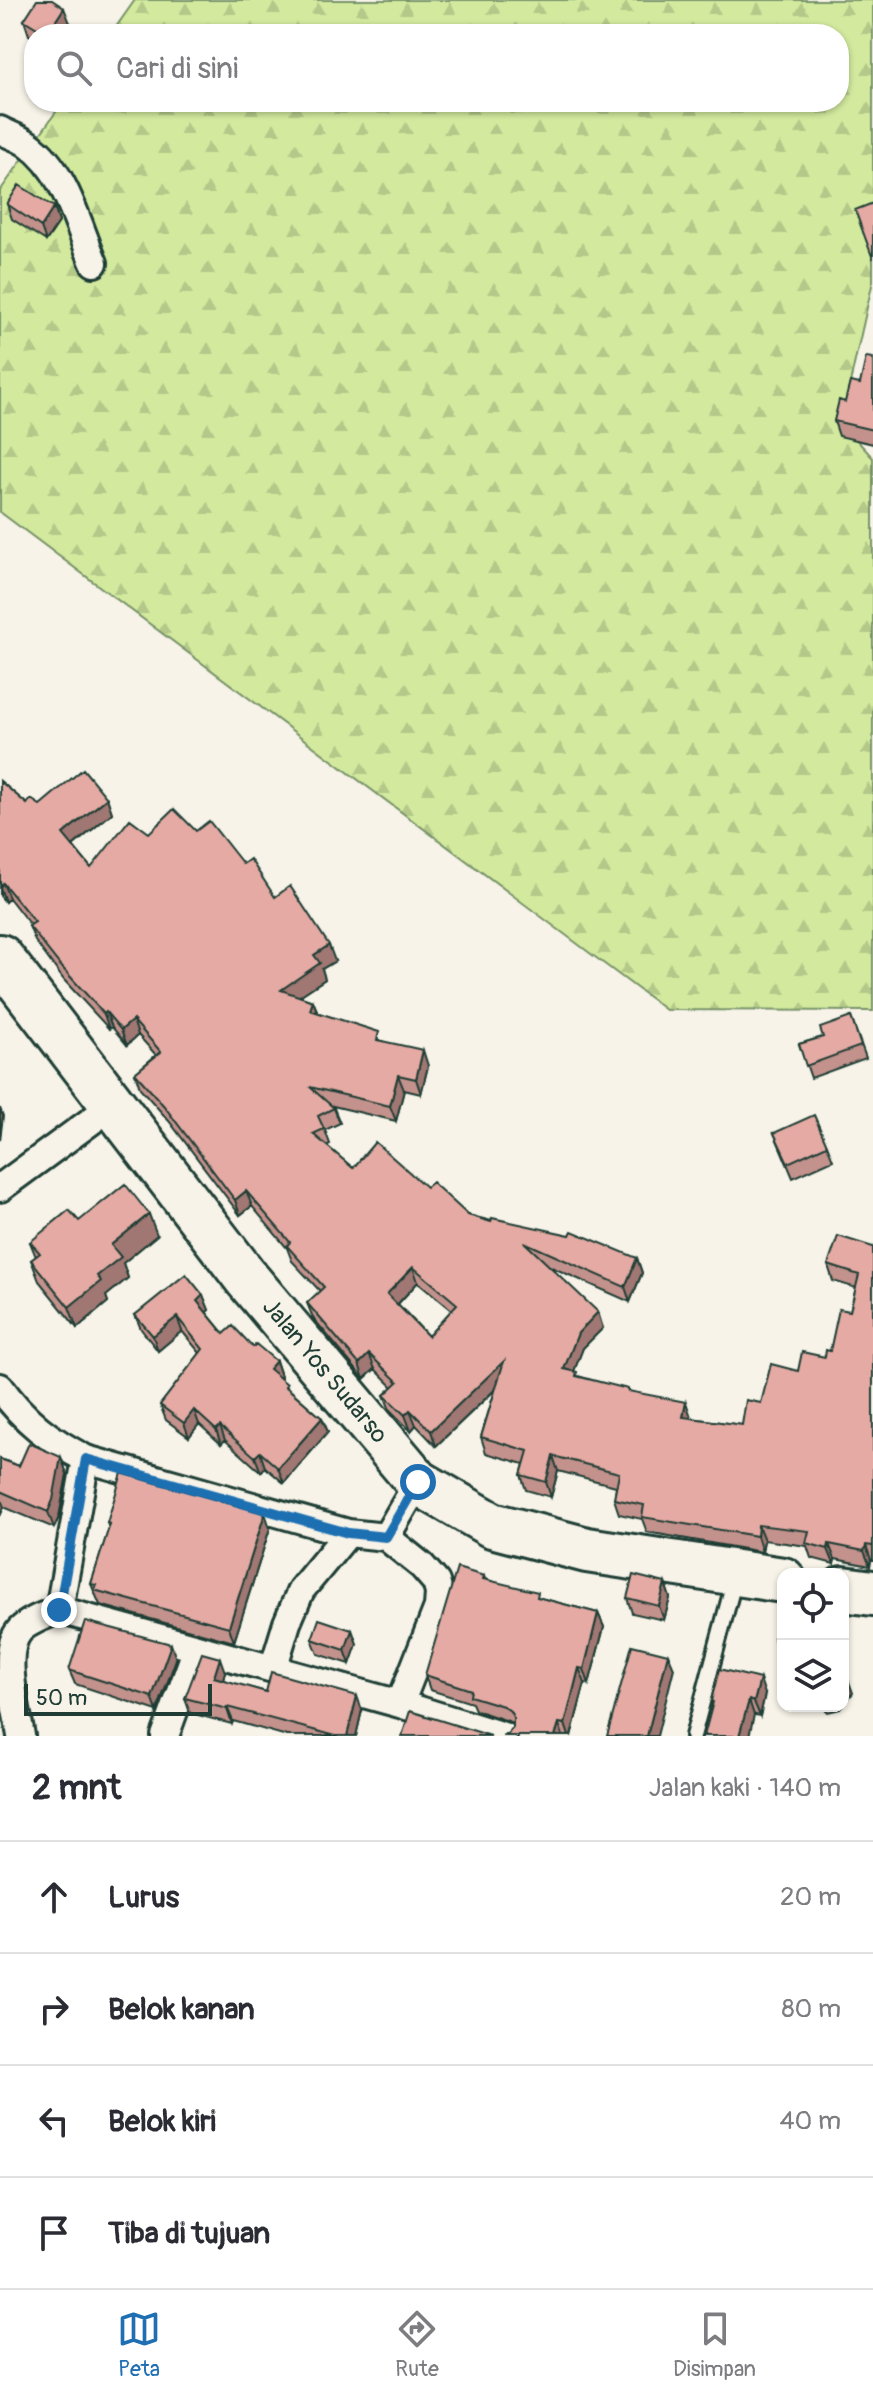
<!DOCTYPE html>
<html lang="id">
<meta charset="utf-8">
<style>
body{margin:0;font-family:Pangolin,sans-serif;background:#f2f2f3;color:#2b2b33}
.controls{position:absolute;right:24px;bottom:24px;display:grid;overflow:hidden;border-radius:16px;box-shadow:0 2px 6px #0004}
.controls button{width:72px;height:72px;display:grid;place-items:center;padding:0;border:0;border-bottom:2px solid #e1e1e2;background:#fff;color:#2b2b33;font:40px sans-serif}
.scale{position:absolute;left:24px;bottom:20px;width:188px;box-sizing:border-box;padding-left:8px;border:4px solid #1f3d34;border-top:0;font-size:22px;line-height:28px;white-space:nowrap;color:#1f3d34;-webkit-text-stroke:6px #f7f3e8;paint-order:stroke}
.stop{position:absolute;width:24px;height:24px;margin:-18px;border:6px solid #1f6fb2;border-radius:50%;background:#fff}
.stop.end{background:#1f6fb2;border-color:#fff;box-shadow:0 2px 8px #0008}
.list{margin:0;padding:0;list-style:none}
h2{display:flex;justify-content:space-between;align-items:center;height:104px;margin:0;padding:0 32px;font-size:34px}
h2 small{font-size:26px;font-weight:400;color:#7c7c81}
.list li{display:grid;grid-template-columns:52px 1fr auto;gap:24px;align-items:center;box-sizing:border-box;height:112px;padding:0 32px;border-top:2px solid #e1e1e2}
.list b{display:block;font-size:30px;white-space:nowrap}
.list em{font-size:26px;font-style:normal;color:#7c7c81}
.icon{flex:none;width:44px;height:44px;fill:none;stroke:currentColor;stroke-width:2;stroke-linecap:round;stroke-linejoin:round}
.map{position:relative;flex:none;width:873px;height:1736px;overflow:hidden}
.search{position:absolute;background:#fff;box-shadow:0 2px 6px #0004;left:24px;right:24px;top:24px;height:88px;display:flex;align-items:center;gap:20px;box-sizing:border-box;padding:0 28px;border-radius:32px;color:#7c7c81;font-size:30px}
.sheet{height:552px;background:#fff}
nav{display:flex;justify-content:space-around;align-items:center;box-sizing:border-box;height:112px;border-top:2px solid #e1e1e2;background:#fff;font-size:22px;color:#7c7c81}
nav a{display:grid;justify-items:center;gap:4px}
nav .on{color:#1f6fb2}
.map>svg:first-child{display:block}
</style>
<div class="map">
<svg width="873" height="1736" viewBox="0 0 873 1736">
<defs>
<pattern id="forest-firs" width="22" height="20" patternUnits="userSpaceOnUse" patternTransform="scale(2)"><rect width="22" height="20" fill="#d2e99e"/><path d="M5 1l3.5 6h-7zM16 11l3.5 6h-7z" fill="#b4c989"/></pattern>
</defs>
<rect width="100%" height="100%" fill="#f7f3e8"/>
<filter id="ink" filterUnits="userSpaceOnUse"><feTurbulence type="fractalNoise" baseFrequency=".0125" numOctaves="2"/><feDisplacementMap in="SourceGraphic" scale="16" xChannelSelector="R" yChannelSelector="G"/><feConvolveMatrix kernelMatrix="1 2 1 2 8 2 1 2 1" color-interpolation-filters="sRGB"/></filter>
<g filter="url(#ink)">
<!-- forest -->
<path fill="url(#forest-firs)" stroke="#789369" stroke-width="2" d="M135,0H873V281L841,423L873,458V1011L666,1010L0,512V191L63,102H839V34H111Z"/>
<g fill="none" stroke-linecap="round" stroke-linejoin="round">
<defs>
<path id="lane" d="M693,1736L735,1578"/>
<path id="street" d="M0,130C9,135 20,138 28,144C65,170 77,223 94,263
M0,1188L113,1105
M0,1387C23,1420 51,1441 86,1459L348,1533L386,1537L422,1566L436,1582L439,1593L438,1607L400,1704
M386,1537L418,1482
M59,1610L86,1459
M273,1669L287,1623L301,1590L348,1533
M21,1736C17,1709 0,1652 20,1630C30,1620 46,1615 59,1610L400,1704L503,1736
M165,1736L197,1648"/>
<path id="highway" d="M0,957L247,1279L418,1482L492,1525L587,1550L783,1580
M843,1589L873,1593"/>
</defs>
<!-- lane casing -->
<use href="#lane" stroke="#1f3d34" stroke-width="20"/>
<!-- street casing -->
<use href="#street" stroke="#1f3d34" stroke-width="32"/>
<!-- highway casing -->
<use href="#highway" stroke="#1f3d34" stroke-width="50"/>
<!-- lane -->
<use href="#lane" stroke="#f7f3e8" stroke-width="14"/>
<!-- street -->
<use href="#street" stroke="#f7f3e8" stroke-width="26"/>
<!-- highway -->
<use href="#highway" stroke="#f7f3e8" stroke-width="44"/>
</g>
<!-- wall -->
<path fill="#c4928c" stroke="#1f3d34" stroke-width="2" fill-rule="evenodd" d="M24,20L70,23L62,34H34V38L29,35Z
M7,204L54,207L59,222L46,241L12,219Z
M873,358V444L839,436L834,421L845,402L860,384Z
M0,781L27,804L40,805L107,798L112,813L73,846L91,868L149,833L196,831L243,864L335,961L322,969L325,979L299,996L313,1001L318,1013L382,1041L428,1066L421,1094L404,1090L396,1121L333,1106L340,1123L325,1130L330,1144L326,1146L353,1168L426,1187L468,1215L637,1258L642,1273L630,1302L549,1266L603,1328L583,1348L574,1371L578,1376L629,1391L691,1417V1418L742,1425L761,1403L798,1371L825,1357L830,1351L850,1311L856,1288L833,1281L828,1265L873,1247V1560H871L870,1566L835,1559L834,1564L811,1558L807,1546L764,1540L762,1552L647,1532L642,1519L619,1514L614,1499L616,1486L558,1471L551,1497L526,1490L521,1475L524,1464L486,1453L481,1437L495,1390L436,1446L416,1425L411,1431L390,1410L384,1395L393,1387L375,1369L364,1379L313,1318L307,1303L320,1291L292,1261L287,1248L252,1206L240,1215L169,1121L140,1088L135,1073L156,1055L138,1035L127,1045L112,1027L109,1029L64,980L35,941L29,926L30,925L9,898L5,902L0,896ZM418,1282L452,1310L428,1336L398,1304Z
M851,1017L866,1058L811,1078L799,1044L823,1037Z
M774,1133L827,1145L833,1160L793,1178Z
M79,1221L157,1235L123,1263L128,1278L106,1296L108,1302L77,1328L39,1281L31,1260L36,1257L30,1242Z
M203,1295L209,1310L206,1312L224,1334L253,1347L276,1361L281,1376L280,1378L289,1389L322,1418L328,1432L284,1483L265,1467L261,1472L225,1440L221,1444L199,1424L189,1437L166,1420L160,1405L200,1353L182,1331L158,1351L141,1329L135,1315Z
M61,1457L67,1474L59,1517L54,1528L4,1507L0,1516V1459L19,1466Z
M107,1523L270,1528L234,1642L100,1605L91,1584L109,1528Z
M484,1576L485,1579L540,1598L598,1613L604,1627L589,1684L585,1683L571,1736H503L508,1734L513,1727V1724L508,1721L475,1710L472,1703L430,1690L425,1675Z
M665,1583L670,1598L664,1620L632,1613L627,1598Z
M783,1622V1665L776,1649Z
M352,1630L357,1644L350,1664L318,1654L312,1639Z
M176,1659L157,1711L75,1684L69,1670Z
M225,1672L223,1680L266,1692L362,1710L356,1736H287L233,1721L232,1724L190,1713L185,1698Z
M765,1694L760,1716L712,1705L711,1701Z
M822,1706H842L840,1709L828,1712Z"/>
<!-- shaded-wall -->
<path fill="#a07772" stroke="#1f3d34" stroke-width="2" d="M64,8L70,23L62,34H47Z
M54,207L59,222L46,241L41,227Z
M107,798L112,813L69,849L63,834Z
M3,883L9,898L5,902L0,887Z
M329,945L335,961L322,969L325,979L286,1005L281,990L314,955Z
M313,1001L319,1016L310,1010Z
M106,1012L112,1027L109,1029L104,1014Z
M133,1020L138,1035L127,1045L121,1030Z
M423,1050L428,1066L421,1094L416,1079Z
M398,1075L404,1090L396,1121L390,1106Z
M0,1108L3,1116L0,1140Z
M246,1191L252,1206L240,1215L235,1200Z
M149,1214L157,1235L123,1263L128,1278L106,1296L108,1302L77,1328L69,1307L111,1245Z
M637,1258L642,1273L630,1302L625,1287Z
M413,1267L418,1282L393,1309L387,1294Z
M203,1295L209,1310L202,1316L197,1301Z
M598,1312L603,1328L583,1348L569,1384L564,1369L578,1333Z
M177,1317L182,1331L158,1351L153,1336Z
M369,1354L375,1369L364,1379L359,1364Z
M276,1361L281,1376L275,1383L269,1369Z
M504,1361L509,1376L436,1446L431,1431Z
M686,1402L691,1417L688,1432L683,1417Z
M194,1410L199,1424L189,1437L184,1423Z
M410,1410L416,1425L411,1431L405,1415Z
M322,1418L328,1432L284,1483L278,1468Z
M220,1426L225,1440L221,1444L216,1430Z
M260,1452L265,1467L261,1472L255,1457Z
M553,1456L558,1471L551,1497L546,1482Z
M61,1457L67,1474L59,1517L54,1528L48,1512Z
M0,1497L4,1507L0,1516Z
M265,1513L270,1528L234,1642L229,1627Z
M758,1525L764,1540L762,1552L757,1536Z
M829,1544L835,1559L834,1564L828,1549Z
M866,1545L871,1560L870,1566L864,1551Z
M665,1583L670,1598L664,1620L659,1606Z
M598,1613L604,1627L589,1684L584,1669Z
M352,1630L357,1644L350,1664L345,1650Z
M171,1644L176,1659L157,1711L152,1697Z
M668,1654L674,1668L657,1736H647Z
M220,1658L225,1672L219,1692L214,1677Z
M579,1668L585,1683L571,1736H569L565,1724Z
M760,1679L765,1694L760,1716L754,1702Z
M848,1679L853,1693L843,1705V1684Z
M357,1696L362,1710L356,1736H347Z
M749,1700L754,1715L749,1736H739Z
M227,1707L233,1721L232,1724L227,1709Z
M559,1723L563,1736H555Z"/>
<!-- building -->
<path fill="#e4aaa3" stroke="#1f3d34" stroke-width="2" fill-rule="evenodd" d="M37,0H52L64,8L47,34L24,20Z
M19,185L54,207L41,227L7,204Z
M873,203V259L855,210Z
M866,357L873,358V430L834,421L839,400L845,402L850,382L860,384Z
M83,769L107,798L63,834L91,868L130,819L149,833L174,809L196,831L209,821L243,864L250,859L275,897L290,886L329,945L314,955L320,963L281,990L313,1001L310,1010L379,1032L377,1040L423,1050L416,1079L398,1075L390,1106L310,1087L334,1108L318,1116L324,1129L313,1134L353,1168L375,1142L426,1187L432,1182L468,1215L491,1222L492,1218L570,1235L572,1231L637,1258L625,1287L524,1242L598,1312L578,1333L564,1369L577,1372L576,1376L628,1389V1391L686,1402L683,1417L742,1425L746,1400L761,1403L771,1364L798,1371L802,1352L825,1357L826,1350L830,1351L839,1309L850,1311L859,1275L828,1265L838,1236L873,1247V1546L866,1545L864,1551L829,1544L828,1549L806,1543L809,1531L758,1525L757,1536L642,1517L644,1505L614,1499L619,1473L553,1456L546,1482L521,1475L528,1451L481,1437L504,1361L431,1431L410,1410L405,1415L384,1395L398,1382L369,1354L359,1364L307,1303L324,1287L287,1246L290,1242L246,1191L235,1200L164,1106L135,1073L161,1052L133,1020L121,1030L106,1012L104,1014L59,964L29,926L35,922L3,883L0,886V781L27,804L31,799L40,805ZM413,1267L457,1304L428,1336L387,1294Z
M851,1017L861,1046L806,1066L799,1044L823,1037L820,1028Z
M814,1115L827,1145L788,1163L774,1133Z
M125,1184L149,1214L111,1245L121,1257L97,1276L101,1281L69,1307L31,1260L40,1253L30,1242L69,1210L79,1221Z
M186,1274L203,1295L197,1301L224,1334L233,1326L253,1347L256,1344L276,1361L269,1369L287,1384L285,1386L322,1418L278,1468L260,1452L255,1457L220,1426L216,1430L194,1410L184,1423L160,1405L203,1349L177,1317L153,1336L135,1315Z
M29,1443L61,1457L53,1500L48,1512L0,1491V1459L19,1466Z
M122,1473L265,1513L229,1627L94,1590L96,1585L91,1584L110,1524L107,1523Z
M457,1568L484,1576L483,1579L538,1592L537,1597L598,1613L584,1669L579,1668L565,1724L559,1723L555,1736H503L508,1734L513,1727V1717L510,1711L503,1706L470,1696L471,1690L425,1675Z
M633,1575L665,1583L659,1606L627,1598Z
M319,1619L352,1630L345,1650L312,1639Z
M85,1621L171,1644L152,1697L69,1670Z
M783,1622V1656L776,1649L774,1637L779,1625Z
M632,1645L668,1654L647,1736H607Z
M202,1653L220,1658L214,1677L266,1692L271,1672L357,1696L347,1736H336L227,1707V1709L185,1698Z
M843,1668L848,1679L843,1684Z
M719,1669L760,1679L754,1702L749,1700L739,1736H704L713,1702L711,1701Z
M410,1711L491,1736H402Z"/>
</g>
<g fill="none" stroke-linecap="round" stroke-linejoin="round" filter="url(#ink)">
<!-- route -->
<path stroke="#1f6fb2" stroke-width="10" d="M59,1610L86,1459L348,1533L386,1537L418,1482"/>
</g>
<g text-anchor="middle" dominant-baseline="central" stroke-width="6" stroke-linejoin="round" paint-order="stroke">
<!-- street labels -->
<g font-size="24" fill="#1f3d34" stroke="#f7f3e8">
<text transform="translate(325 1371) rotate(50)">Jalan Yos Sudarso</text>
</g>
</g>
</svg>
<div class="controls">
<button><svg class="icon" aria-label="locate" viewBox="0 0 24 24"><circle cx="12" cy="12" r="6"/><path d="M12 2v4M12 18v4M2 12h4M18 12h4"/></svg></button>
<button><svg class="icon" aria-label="layers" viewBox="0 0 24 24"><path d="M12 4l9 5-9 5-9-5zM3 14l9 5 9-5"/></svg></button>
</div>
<div class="scale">50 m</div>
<div class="stop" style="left:418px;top:1482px"></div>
<div class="stop end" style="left:59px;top:1610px"></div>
<div class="search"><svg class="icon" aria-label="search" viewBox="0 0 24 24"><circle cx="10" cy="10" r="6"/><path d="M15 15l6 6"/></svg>Cari di sini</div>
</div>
<section class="sheet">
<h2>2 mnt<small>Jalan kaki · 140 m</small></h2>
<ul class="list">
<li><svg class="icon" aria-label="ahead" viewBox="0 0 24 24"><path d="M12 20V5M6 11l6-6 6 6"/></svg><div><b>Lurus</b></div><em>20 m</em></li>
<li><svg class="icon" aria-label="right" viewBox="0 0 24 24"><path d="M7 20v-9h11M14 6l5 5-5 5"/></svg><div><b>Belok kanan</b></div><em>80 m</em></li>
<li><svg class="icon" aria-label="left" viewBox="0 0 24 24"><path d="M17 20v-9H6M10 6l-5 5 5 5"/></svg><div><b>Belok kiri</b></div><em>40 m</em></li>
<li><svg class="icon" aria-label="arrive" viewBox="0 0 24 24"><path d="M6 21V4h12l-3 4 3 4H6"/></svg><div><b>Tiba di tujuan</b></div></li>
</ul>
</section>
<nav>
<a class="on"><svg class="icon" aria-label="map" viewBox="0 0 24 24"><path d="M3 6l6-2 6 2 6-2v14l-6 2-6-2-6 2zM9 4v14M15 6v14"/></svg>Peta</a>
<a><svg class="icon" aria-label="directions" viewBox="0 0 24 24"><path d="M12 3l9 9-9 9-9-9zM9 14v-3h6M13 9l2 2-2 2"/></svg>Rute</a>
<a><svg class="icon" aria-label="saved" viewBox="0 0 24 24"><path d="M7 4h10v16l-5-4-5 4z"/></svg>Disimpan</a>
</nav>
